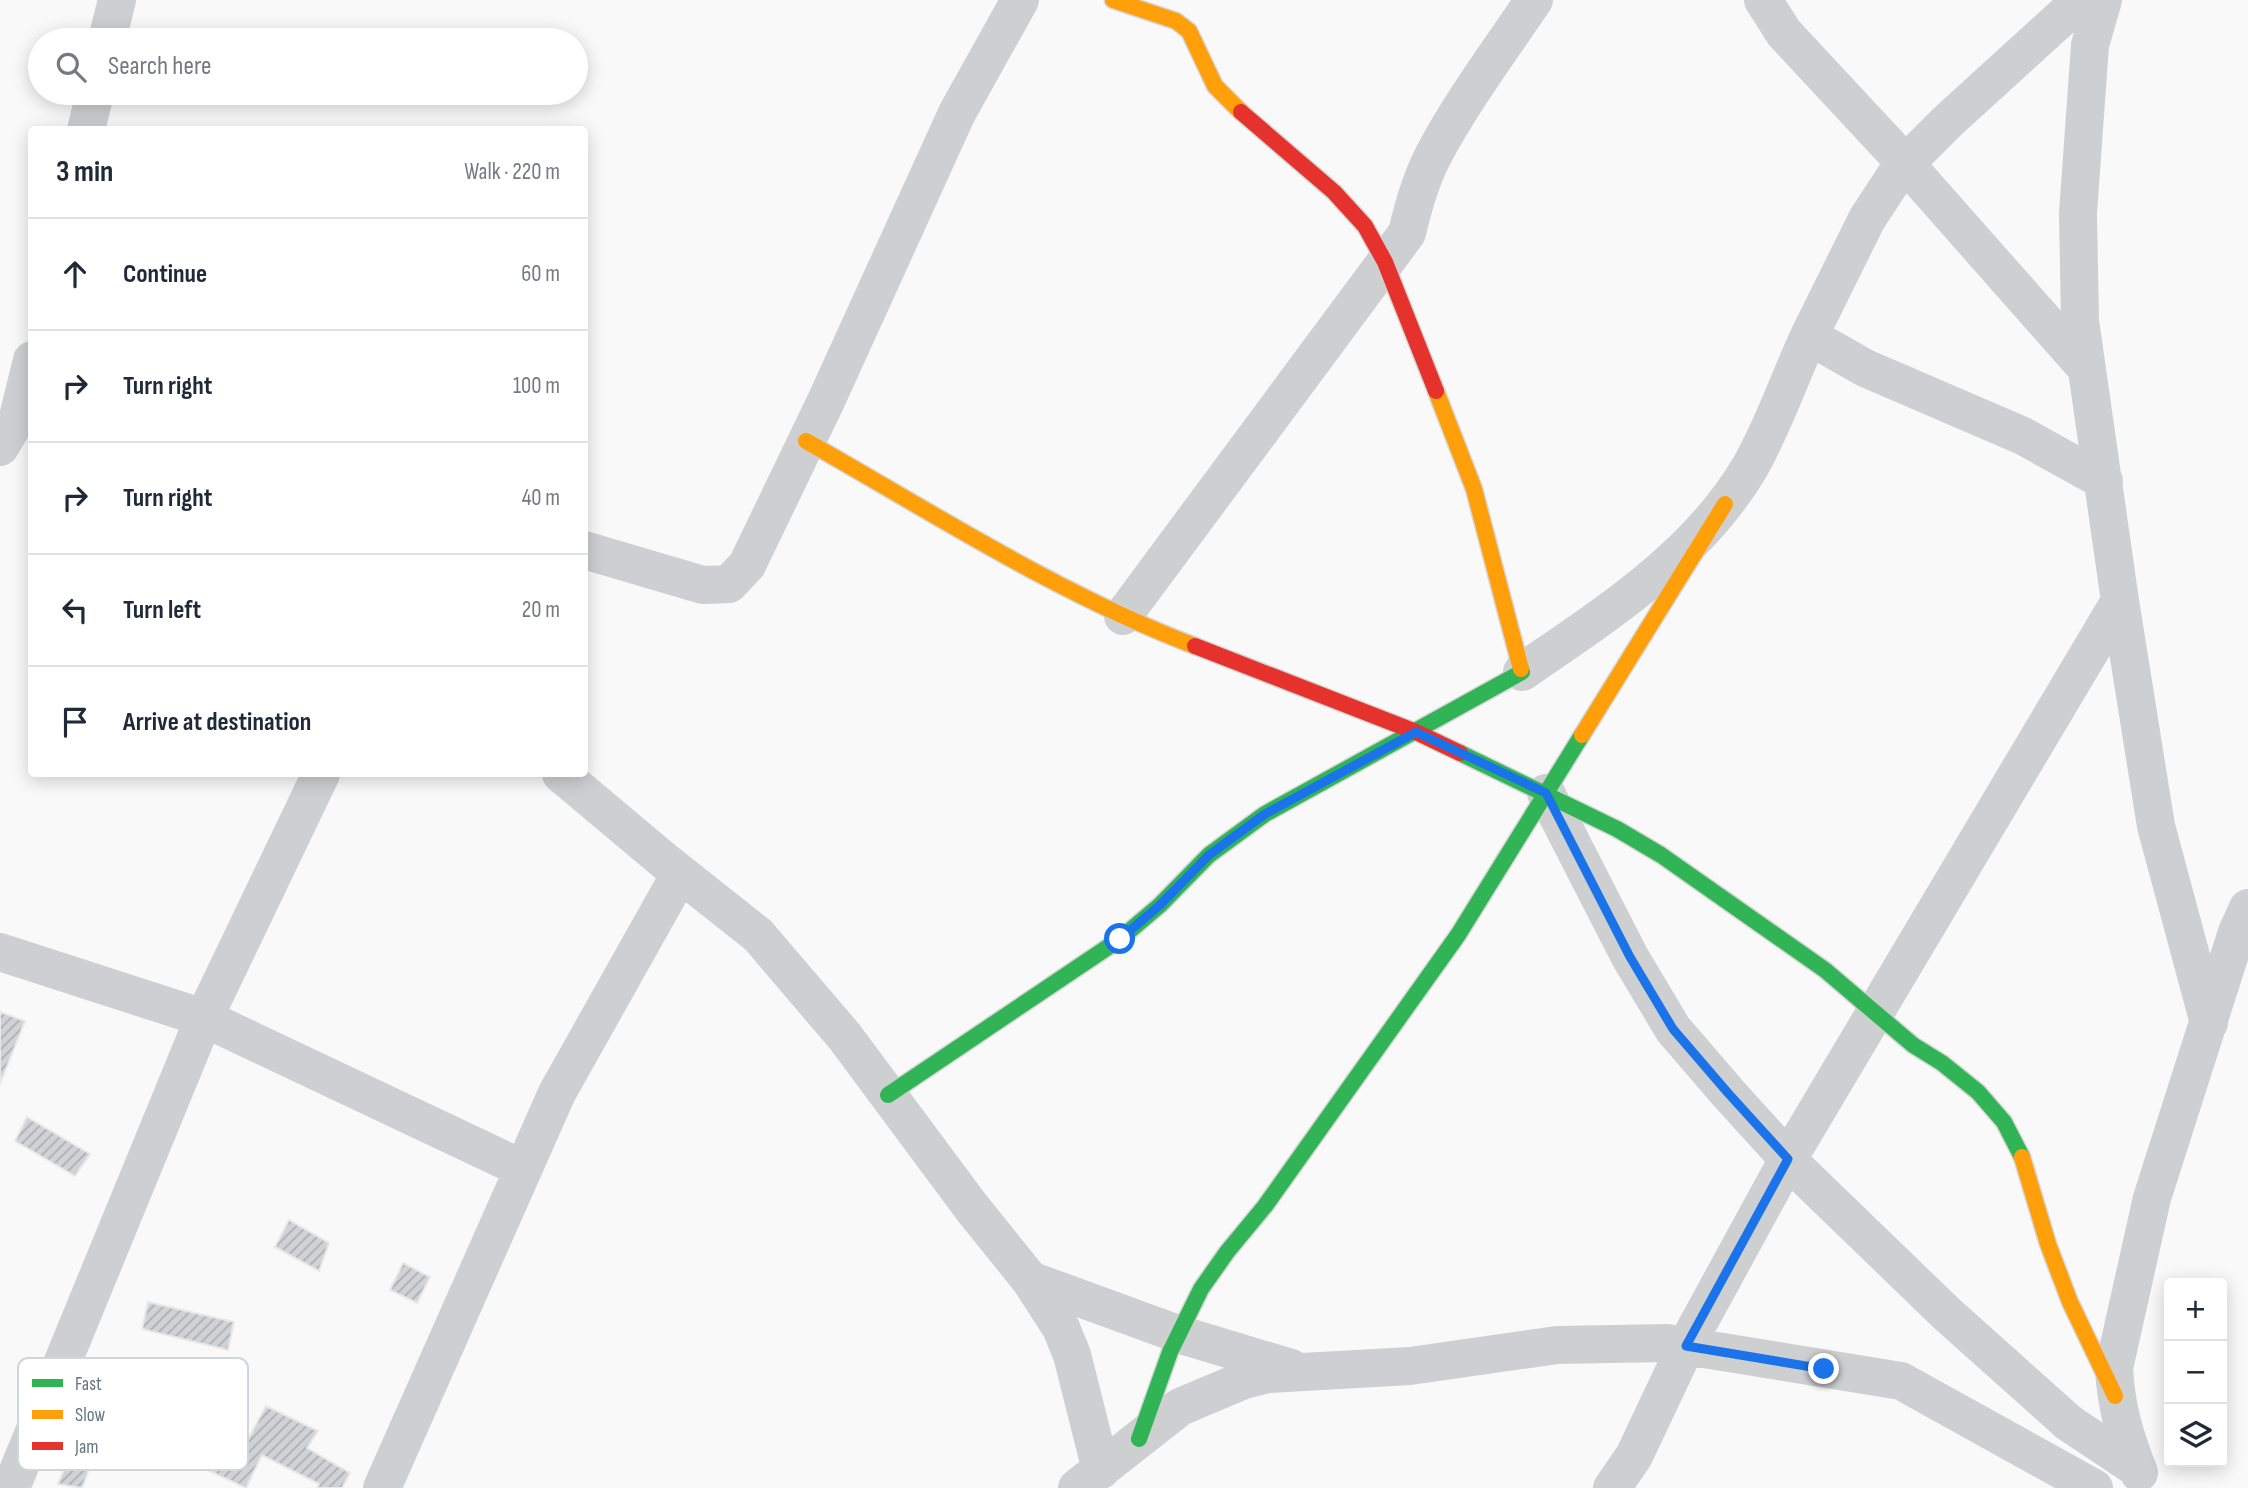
<!DOCTYPE html>
<meta charset="utf-8">
<style>
body{margin:0;font-family:"Sofia Sans Condensed",sans-serif;background:#f2f2f3;color:#1f2937}
.controls{position:absolute;right:21px;bottom:21px;display:grid;overflow:hidden;border-radius:7px;box-shadow:0 4px 18px #0003}
.controls button{width:63px;height:63px;display:grid;place-items:center;padding:0;border:0;border-bottom:2px solid #e0e1e3;background:#fff;color:#1f2937;font:35px sans-serif}
.stop{position:absolute;width:21px;height:21px;margin:-16px;border:5px solid #1a73e8;border-radius:50%;background:#fff}
.stop.end{background:#1a73e8;border-color:#fff;box-shadow:0 2px 7px #0008}
.list{margin:0;padding:0;list-style:none}
h2{display:flex;justify-content:space-between;align-items:center;height:91px;margin:0;padding:0 28px;font-size:30px}
h2 small{font-size:23px;font-weight:400;color:#747a83}
.list li{display:grid;grid-template-columns:46px 1fr auto;gap:21px;align-items:center;box-sizing:border-box;height:112px;padding:0 28px;border-top:2px solid #e0e1e3}
.list b{display:block;font-size:26px;white-space:nowrap}
.list em{font-size:23px;font-style:normal;color:#747a83}
.icon{flex:none;width:38px;height:38px;fill:none;stroke:currentColor;stroke-width:2;stroke-linecap:round;stroke-linejoin:round}
.map{position:relative;flex:none;width:2248px;height:1488px;overflow:hidden}
.search{position:absolute;background:#fff;box-shadow:0 4px 18px #0003;left:28px;top:28px;width:560px;height:77px;display:flex;align-items:center;gap:18px;box-sizing:border-box;padding:0 24px;border-radius:38px;color:#747a83;font-size:26px}
.panel{position:absolute;background:#fff;box-shadow:0 4px 18px #0003;left:28px;top:126px;width:560px;height:651px;border-radius:7px}
.map>svg:first-child{display:block}
</style>
<div class="map">
<svg width="2248" height="1488" viewBox="0 0 2248 1488">
<defs>
<pattern id="building-hatch" width="6" height="6" patternUnits="userSpaceOnUse" patternTransform="scale(1.75)"><rect width="6" height="6" fill="#d0d2d3"/><path d="M-1 1l2-2M0 6l6-6M5 7l2-2" fill="none" stroke="#acafb1"/></pattern>
</defs>
<rect width="100%" height="100%" fill="#f9f9f9"/>
<!-- building -->
<path fill="url(#building-hatch)" stroke="#e8e8e8" stroke-width="2" d="M0,1012L25,1021L0,1084Z
M27,1117L90,1154L75,1176L15,1141Z
M289,1220L329,1243L319,1271L275,1247Z
M403,1263L430,1277L417,1303L390,1290Z
M148,1302L234,1322L228,1350L142,1329Z
M266,1406L318,1431L307,1448L350,1473L342,1488H317L319,1484L262,1455L246,1488L203,1468L218,1438L242,1450Z
M71,1452L93,1459L82,1488L58,1484Z"/>
<g fill="none" stroke-linecap="round" stroke-linejoin="round">
<defs>
<path id="fast" d="M1460,753L1617,829L1661,855L1825,970L1913,1045L1942,1063L1978,1092L2004,1122L2022,1157
M888,1095L1120,939L1160,905L1209,855L1265,814L1522,672L1521,669
M1139,1439L1170,1352L1201,1289L1227,1252L1265,1206L1458,935L1582,735"/>
<path id="slow" d="M1113,0L1176,21L1189,31L1215,86L1241,112
M1436,391L1474,489L1521,669
M806,441C933,513 1058,594 1195,646
M1582,735L1725,504
M2022,1157L2048,1244L2070,1302L2115,1396"/>
<path id="jam" d="M1241,112L1334,192L1365,226L1385,262L1436,391
M1195,646L1416,732L1460,753"/>
</defs>
<!-- fast casing -->
<use href="#fast" stroke="#d5d6d7" stroke-width="19"/>
<!-- slow casing -->
<use href="#slow" stroke="#d5d6d7" stroke-width="19"/>
<!-- jam casing -->
<use href="#jam" stroke="#d5d6d7" stroke-width="19"/>
<!-- street -->
<path stroke="#cecfd0" stroke-width="38" d="M1763,0L1784,33L1905,163L2087,369
M2103,0L2090,45L2078,213L2080,321L2120,601L2156,826L2209,1023
M107,40L117,0
M86,130L95,93
M1809,336L1867,219L1899,170L1947,122L2081,0
M0,447L18,417L32,360
M584,550L703,585L729,584L747,565L826,401L957,113L1020,0
M1123,616L1407,233C1413,207 1421,179 1433,156C1460,104 1501,49 1534,0
M1522,672C1606,614 1697,557 1750,467C1774,425 1789,379 1809,336L1865,368L2023,436L2104,481
M561,774L667,863L758,935L845,1037L972,1208L1030,1280L1061,1328L1072,1355L1101,1470
M1546,793L1630,957L1673,1029L1728,1093L1798,1170L1946,1313L2069,1423L2138,1469
M0,952L204,1018L523,1169
M1030,1280L1178,1334L1291,1368
M2139,1473C2125,1436 2116,1408 2114,1368L2152,1198L2237,932L2248,908
M11,1488L204,1018L321,774
M382,1488L557,1093L680,874
M1077,1488L1180,1407L1244,1380L1268,1374L1410,1366L1557,1345L1667,1343L1901,1381L2094,1488
M1612,1488L1634,1456L1686,1346L1788,1159L2120,601"/>
<!-- fast -->
<use href="#fast" stroke="#30b455" stroke-width="16"/>
<!-- slow -->
<use href="#slow" stroke="#ff9f0a" stroke-width="16"/>
<!-- jam -->
<use href="#jam" stroke="#e5322d" stroke-width="16"/>
</g>
<g fill="none" stroke-linecap="round" stroke-linejoin="round">
<!-- route -->
<path stroke="#1a73e8" stroke-width="9" d="M1120,939L1160,905L1209,855L1265,814L1416,732L1546,793L1630,957L1673,1029L1728,1093L1788,1159L1686,1346L1824,1369"/>
</g>
<!-- legend -->
<rect x="18" y="1358" width="230" height="112" rx="10" fill="#fff" stroke="#d1d6da" stroke-width="2"/>
<rect x="32" y="1379" width="31" height="8" fill="#30b455"/>
<rect x="32" y="1410" width="31" height="9" fill="#ff9f0a"/>
<rect x="32" y="1442" width="31" height="8" fill="#e5322d"/>
<g font-size="19" fill="#657683">
<text x="75" y="1390">Fast</text>
<text x="75" y="1421">Slow</text>
<text x="75" y="1453">Jam</text>
</g>
</svg>
<div class="controls">
<button>+</button>
<button>−</button>
<button><svg class="icon" aria-label="layers" viewBox="0 0 24 24"><path d="M12 4l9 5-9 5-9-5zM3 14l9 5 9-5"/></svg></button>
</div>
<div class="stop" style="left:1120px;top:939px"></div>
<div class="stop end" style="left:1824px;top:1369px"></div>
<div class="search"><svg class="icon" aria-label="search" viewBox="0 0 24 24"><circle cx="10" cy="10" r="6"/><path d="M15 15l6 6"/></svg>Search here</div>
<section class="panel">
<h2>3 min<small>Walk · 220 m</small></h2>
<ul class="list">
<li><svg class="icon" aria-label="ahead" viewBox="0 0 24 24"><path d="M12 20V5M6 11l6-6 6 6"/></svg><div><b>Continue</b></div><em>60 m</em></li>
<li><svg class="icon" aria-label="right" viewBox="0 0 24 24"><path d="M7 20v-9h11M14 6l5 5-5 5"/></svg><div><b>Turn right</b></div><em>100 m</em></li>
<li><svg class="icon" aria-label="right" viewBox="0 0 24 24"><path d="M7 20v-9h11M14 6l5 5-5 5"/></svg><div><b>Turn right</b></div><em>40 m</em></li>
<li><svg class="icon" aria-label="left" viewBox="0 0 24 24"><path d="M17 20v-9H6M10 6l-5 5 5 5"/></svg><div><b>Turn left</b></div><em>20 m</em></li>
<li><svg class="icon" aria-label="arrive" viewBox="0 0 24 24"><path d="M6 21V4h12l-3 4 3 4H6"/></svg><div><b>Arrive at destination</b></div></li>
</ul>
</section>
</div>
